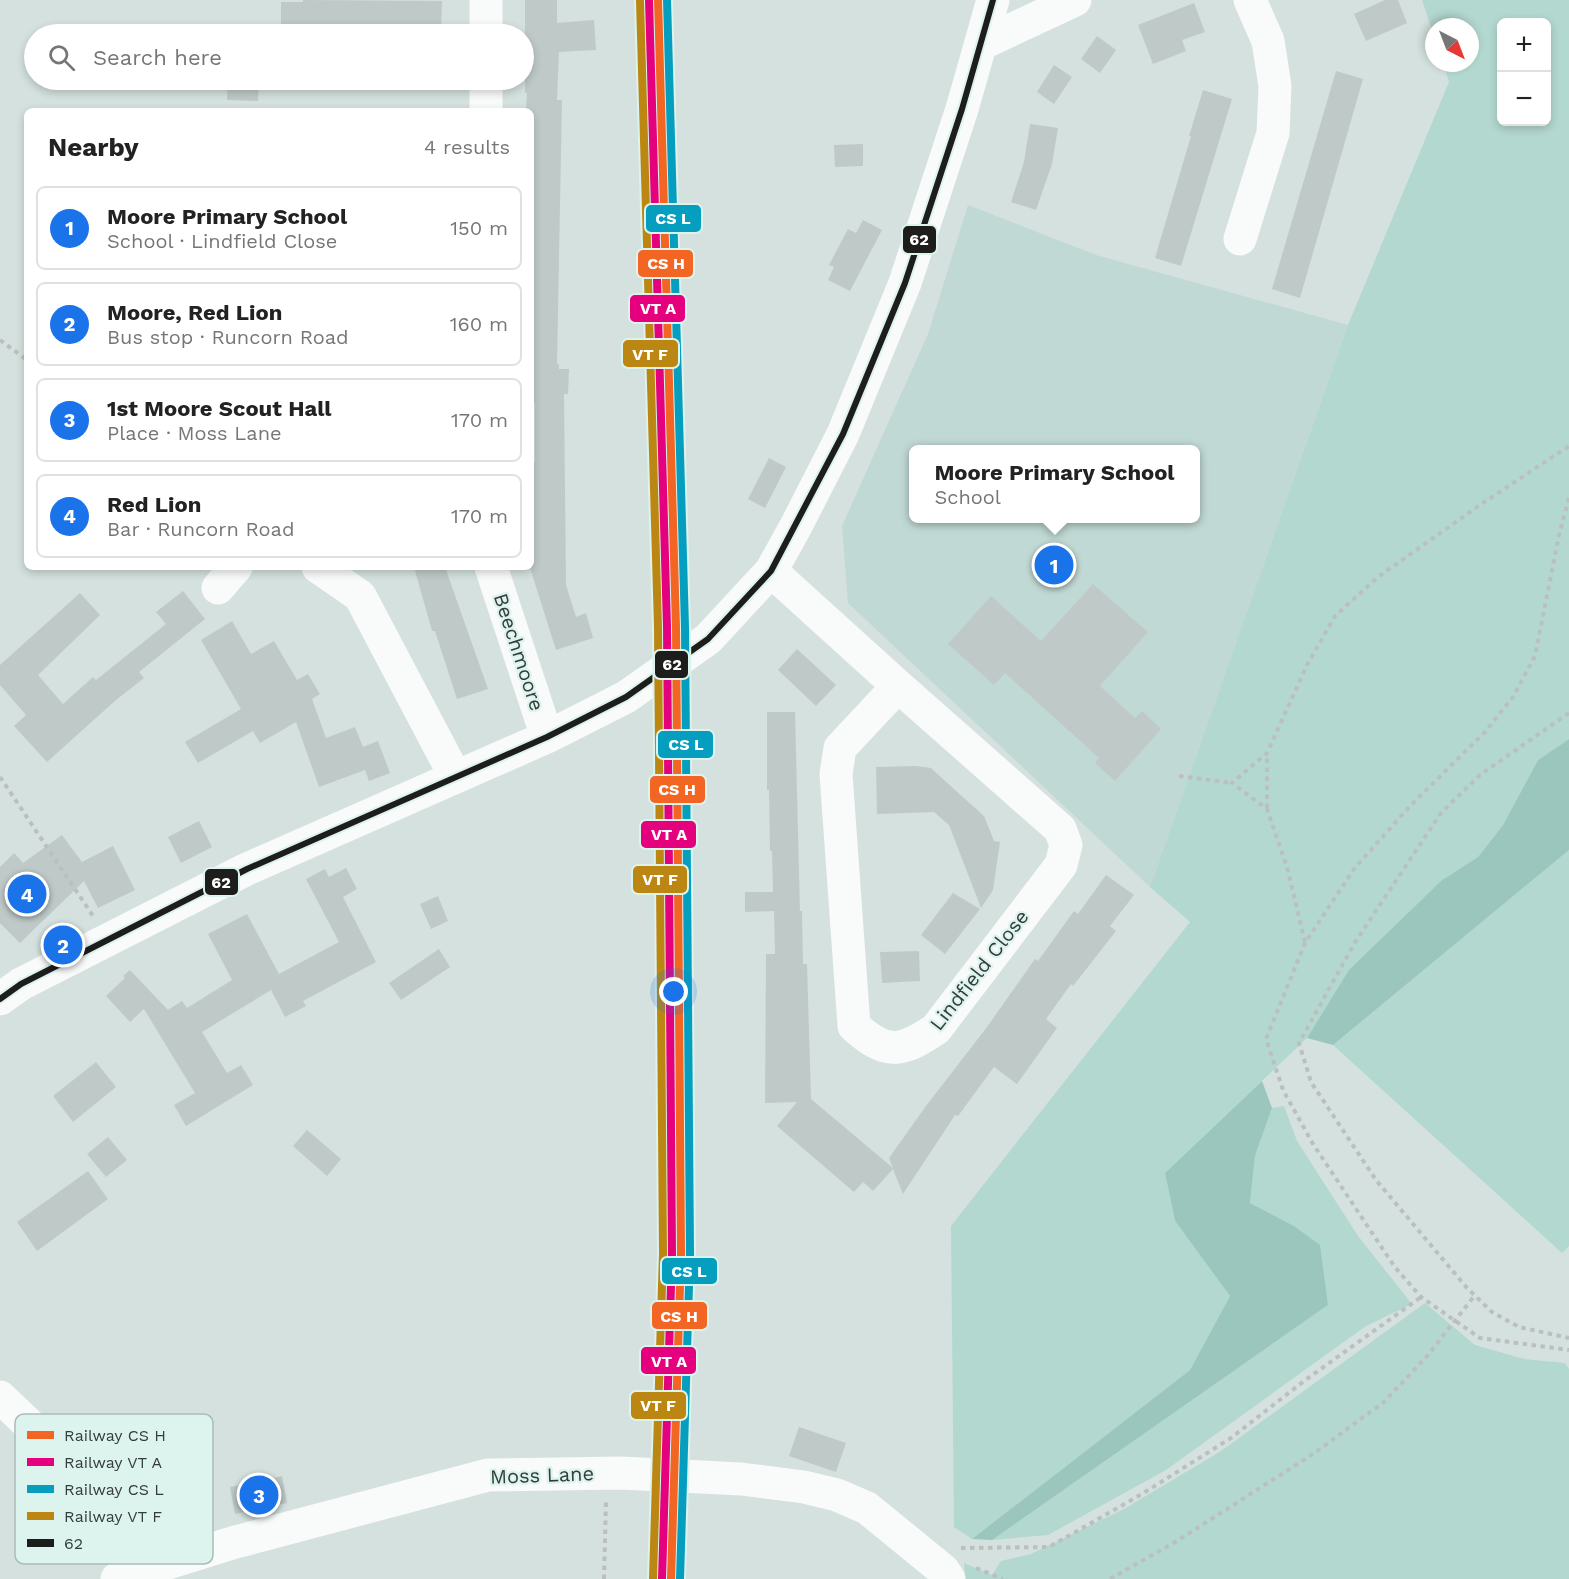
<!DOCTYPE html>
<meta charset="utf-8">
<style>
body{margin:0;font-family:"Work Sans",sans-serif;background:#f2f2f2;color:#222}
.controls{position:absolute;right:18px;top:18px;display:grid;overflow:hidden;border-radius:9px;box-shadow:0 3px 9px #0003}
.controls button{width:54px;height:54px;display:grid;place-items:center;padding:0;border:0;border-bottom:2px solid #e0e0e0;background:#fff;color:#222;font:30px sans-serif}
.compass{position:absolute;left:1425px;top:18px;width:54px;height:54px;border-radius:50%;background:#fff;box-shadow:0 3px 9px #0003;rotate:138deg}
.you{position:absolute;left:674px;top:992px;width:21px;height:21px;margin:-15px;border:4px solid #fff;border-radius:50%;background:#1a73e8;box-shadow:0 0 0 9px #1a73e833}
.badge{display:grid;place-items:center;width:39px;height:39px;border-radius:50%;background:#1a73e8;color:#fff;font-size:20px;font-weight:700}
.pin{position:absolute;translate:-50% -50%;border:3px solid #fff;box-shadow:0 2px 6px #0006}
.popup{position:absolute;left:909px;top:445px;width:291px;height:78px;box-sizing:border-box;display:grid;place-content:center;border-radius:9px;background:#fff;filter:drop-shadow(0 2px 4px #0005);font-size:20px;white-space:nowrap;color:#767676}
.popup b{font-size:22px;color:#222}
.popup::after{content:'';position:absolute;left:50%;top:100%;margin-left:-12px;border:12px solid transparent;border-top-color:#fff}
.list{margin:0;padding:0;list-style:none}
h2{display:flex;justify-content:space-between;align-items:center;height:78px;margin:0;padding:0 24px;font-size:26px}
h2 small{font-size:20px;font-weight:400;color:#767676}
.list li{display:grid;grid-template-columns:39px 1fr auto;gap:18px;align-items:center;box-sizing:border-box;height:84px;margin:0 12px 12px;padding:0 12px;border:2px solid #e0e0e0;border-radius:9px}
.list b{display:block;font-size:22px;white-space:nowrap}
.list p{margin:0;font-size:20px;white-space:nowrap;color:#767676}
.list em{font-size:20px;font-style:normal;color:#767676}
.icon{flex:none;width:33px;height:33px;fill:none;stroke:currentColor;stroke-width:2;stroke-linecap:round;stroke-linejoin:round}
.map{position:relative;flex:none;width:1569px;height:1579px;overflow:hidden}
.search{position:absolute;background:#fff;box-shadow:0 3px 9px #0003;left:24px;top:24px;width:510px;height:66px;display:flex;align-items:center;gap:15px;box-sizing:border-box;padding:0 21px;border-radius:33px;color:#767676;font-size:22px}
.panel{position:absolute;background:#fff;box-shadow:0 3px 9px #0003;left:24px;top:108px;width:510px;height:462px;border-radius:9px}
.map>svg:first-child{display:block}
</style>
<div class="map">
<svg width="1569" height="1579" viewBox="0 0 1569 1579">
<rect width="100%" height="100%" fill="#d4e1de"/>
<!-- built -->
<path fill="#c1d9d4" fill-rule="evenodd" d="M968,205L1096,255L1348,325L1150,887L848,603L842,526L928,334ZM913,450H1195V518H913Z"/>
<!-- green -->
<path fill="#b3d8d0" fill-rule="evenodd" d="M1422,0H1569V739L1538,760L1503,825L1478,857L1442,880L1350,970L1307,1038L1165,1173L1175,1221L1230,1296L1190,1370L972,1539L954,1527L951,1226L1190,922L1150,887L1348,325L1449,82L1443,63H1470V27H1434V35ZM1502,22H1546V122H1502Z
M1569,850V1246L1562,1253L1333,1045Z
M1284,1106L1297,1141L1358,1236L1412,1304L1366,1326L1166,1470L1048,1535L992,1540L1328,1305L1294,1226L1250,1203L1255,1156L1272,1108Z
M1425,1303L1475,1345L1524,1359L1565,1363L1569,1369V1579H965L964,1563L992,1575L1001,1561L1031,1554L1124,1509L1221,1451Z"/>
<!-- forest -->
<path fill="#9bc6bd" d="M1569,739V850L1333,1045L1307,1038L1349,970L1442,880L1478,857L1503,825L1538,760Z
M1262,1081L1272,1108L1255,1156L1250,1203L1294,1226L1320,1245L1328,1305L992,1540L972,1539L1190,1370L1230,1296L1175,1221L1165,1173Z"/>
<!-- building -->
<path fill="#bfcac8" d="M303,0L442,1L441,30L364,29V34H281V2H303Z
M525,0H557V23L594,20L596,50L559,52L557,100H562L557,364H559V369H569L568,394H564L566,585L576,617L586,613L593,638L556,650L531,571L534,515H532V462H535V403H531V111H526L527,93H525Z
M1385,0H1398L1407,23L1366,41L1354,14Z
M1194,3L1205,32L1182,40L1186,51L1153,64L1138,25Z
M1097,36L1116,50L1100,73L1081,59Z
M1054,65L1072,77L1054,104L1037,92Z
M1336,71L1363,79L1300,298L1272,289Z
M228,80H259L258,101L227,100Z
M1203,90L1232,99L1181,266L1155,258L1191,136H1189Z
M1030,124L1058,128L1052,164L1036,210L1011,202L1024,162Z
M863,144V166L835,167L834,145Z
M863,220L882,230L850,291L828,280L834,267L829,265L848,229L856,233Z
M769,458L786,467L765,508L748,499Z
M414,567H445L488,689L457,699L435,631H432Z
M1093,584L1148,632L1100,686L1135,718L1142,711L1161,729L1115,781L1095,763L1099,758L1005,673L994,685L948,644L991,596L1041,641Z
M183,591L205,619L139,672L144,678L116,700L47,762L14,726L26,715L0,685V665L80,593L100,615L38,675L63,704L93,677L96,680L166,624L156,612Z
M232,621L251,654L274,641L297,680L308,674L320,694L312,699L326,738L355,727L363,747L378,741L390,773L369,781L365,770L319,787L296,722L260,743L253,731L198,763L185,742L241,709L201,640Z
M797,649L836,685L816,706L778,670Z
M767,712H795L800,911H802L803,964H807L811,1099L893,1168L889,1158L926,1106L987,1027L1035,959L1038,961L1074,911L1078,914L1106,875L1134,895L1110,926L1116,931L1073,986L1071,984L1046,1019L1057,1028L1017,1084L994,1067L958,1116L955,1115L903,1194L893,1169L873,1191L863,1182L854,1192L777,1126L797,1102L765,1103L766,954H775L774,911L745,912V892H773L772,851H770L769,790H767Z
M916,766L931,768L955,790L984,816L994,841L1000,842L993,890L981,908L949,825L934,812L877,814L876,767Z
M199,821L212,847L181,863L168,837Z
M62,835L82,862L113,846L135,890L98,908L84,881L20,943L0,923V867L14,853L23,863Z
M346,868L357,889L343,897L376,962L303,1001L306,1006L285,1017L271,990L202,1032L227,1073L241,1065L253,1085L186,1126L174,1105L195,1093L144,1009L130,1022L106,996L125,978L123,976L130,970L168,1010L182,1001L187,1008L232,980L208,934L247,914L279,974L339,942L306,879L325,869L329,877Z
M953,893L980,909L945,954L921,935Z
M438,896L448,921L431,929L420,904Z
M439,949L450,967L401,1000L389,983Z
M919,951L920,981L882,983L880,952Z
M96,1062L116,1087L73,1122L53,1096Z
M307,1130L341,1159L327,1176L293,1146Z
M108,1137L127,1160L106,1177L87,1154Z
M88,1171L108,1199L37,1251L17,1222Z
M799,1427L846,1443L836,1472L789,1456Z
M282,1476L287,1503L235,1514L230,1487Z"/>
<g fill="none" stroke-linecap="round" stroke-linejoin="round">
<!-- path -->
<path stroke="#bbc0bf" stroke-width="4" stroke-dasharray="4.5 4.5" stroke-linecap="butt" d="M0,340L27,360
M1569,498L1559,535L1535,656L1513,697L1485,732L1410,806L1354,869L1305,943L1266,1039L1283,1090L1313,1144L1394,1266L1421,1297L1480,1338L1569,1350
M1569,713L1480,775L1441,813L1354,944L1299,1043L1311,1082L1376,1180L1467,1288L1492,1312L1519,1327L1569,1338
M1179,776L1232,783
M0,777L93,916
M1267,808V753
M1305,942L1287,867L1267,809L1232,783L1267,753L1307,665L1335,616L1378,577L1480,505L1569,446
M961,1548L1049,1547L1142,1494L1231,1438L1304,1381L1421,1297
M976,1568L1003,1579
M604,1579L606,1501
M1110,1579L1177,1541L1313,1454L1384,1402L1428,1355L1475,1295"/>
<!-- minor -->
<path stroke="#f9fafa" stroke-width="33" d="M486,34V0
M981,44L1075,0
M486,111V80
M1240,239L1273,133L1275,86L1268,41L1250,0
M318,567L360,596L455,776
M491,567L547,737
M771,571L898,686L1060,829L1066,845L1061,865L936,1029C901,1053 886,1055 854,1026L836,774L840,748L898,686
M218,588L236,567
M0,999L21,984L247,869L547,737L626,697L708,639L771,571L796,526L843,434L905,283L962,109L993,0
M0,1397L38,1433L115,1496L162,1565
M117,1579L232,1543L488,1475L621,1473L741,1479L804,1487L837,1495L867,1508L943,1570L949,1579"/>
<defs>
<path id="bus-1" d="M0,999L21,984L247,869L547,737L626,697L708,639L771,571L843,434L905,283L962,109L993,0"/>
</defs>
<!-- bus-1 casing -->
<use href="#bus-1" stroke="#dcf3ee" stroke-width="10"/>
<!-- bus-1 -->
<use href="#bus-1" stroke="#1d1d1b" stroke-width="6"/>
<defs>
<path id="rail-1" d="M658,0L676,627L681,1253L671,1579"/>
<path id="rail-2" d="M649,0L667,627L672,1253L662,1579"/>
<path id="rail-3" d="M667,0L685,627L690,1253L680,1579"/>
<path id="rail-4" d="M640,1L658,627L663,1253L653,1578"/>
</defs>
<!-- rail-1 casing -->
<use href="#rail-1" stroke="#dcf3ee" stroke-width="12"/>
<!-- rail-2 casing -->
<use href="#rail-2" stroke="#dcf3ee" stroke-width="12"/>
<!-- rail-3 casing -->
<use href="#rail-3" stroke="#dcf3ee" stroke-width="12"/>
<!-- rail-4 casing -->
<use href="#rail-4" stroke="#dcf3ee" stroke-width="12"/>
<!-- rail-1 -->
<use href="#rail-1" stroke="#f26522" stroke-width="8"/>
<!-- rail-2 -->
<use href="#rail-2" stroke="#e5007d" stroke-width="8"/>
<!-- rail-3 -->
<use href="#rail-3" stroke="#059ebf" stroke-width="8"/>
<!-- rail-4 -->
<use href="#rail-4" stroke="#bc8612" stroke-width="8"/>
</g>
<g text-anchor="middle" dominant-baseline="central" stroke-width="4.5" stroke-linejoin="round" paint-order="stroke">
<!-- street labels -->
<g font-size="20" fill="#343d3b" stroke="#dcf3ee">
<text transform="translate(519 652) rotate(72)">Beechmoore</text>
<text transform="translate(979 970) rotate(-52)">Lindfield Close</text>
<text transform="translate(542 1475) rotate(-2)">Moss Lane</text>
</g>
</g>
<!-- legend -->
<rect x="15" y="1414" width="198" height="150" rx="9" fill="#dcf3ee" stroke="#aabcb8" stroke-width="1.5"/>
<rect x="27" y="1431" width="27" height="8" fill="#f26522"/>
<rect x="27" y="1458" width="27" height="8" fill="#e5007d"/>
<rect x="27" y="1485" width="27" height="8" fill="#059ebf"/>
<rect x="27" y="1512" width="27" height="8" fill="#bc8612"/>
<rect x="27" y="1539" width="27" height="8" fill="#1d1d1b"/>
<g font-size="16" fill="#343d3b">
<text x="64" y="1441">Railway CS H</text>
<text x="64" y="1468">Railway VT A</text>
<text x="64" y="1495">Railway CS L</text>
<text x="64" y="1522">Railway VT F</text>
<text x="64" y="1549">62</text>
</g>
<g stroke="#dcf3ee" stroke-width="2">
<rect x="645" y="204" width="57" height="29" rx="6" fill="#059ebf"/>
<rect x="902" y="225" width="35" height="29" rx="6" fill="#1d1d1b"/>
<rect x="637" y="249" width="57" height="29" rx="6" fill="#f26522"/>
<rect x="629" y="294" width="57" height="29" rx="6" fill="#e5007d"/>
<rect x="622" y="339" width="57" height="29" rx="6" fill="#bc8612"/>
<rect x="654" y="650" width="35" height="29" rx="6" fill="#1d1d1b"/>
<rect x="657" y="730" width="57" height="29" rx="6" fill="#059ebf"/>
<rect x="649" y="775" width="57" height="29" rx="6" fill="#f26522"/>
<rect x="640" y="820" width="57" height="29" rx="6" fill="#e5007d"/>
<rect x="632" y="865" width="56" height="29" rx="6" fill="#bc8612"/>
<rect x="204" y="868" width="35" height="28" rx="6" fill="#1d1d1b"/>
<rect x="661" y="1257" width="57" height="28" rx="6" fill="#059ebf"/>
<rect x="651" y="1301" width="57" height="29" rx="6" fill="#f26522"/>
<rect x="640" y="1346" width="57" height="29" rx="6" fill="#e5007d"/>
<rect x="630" y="1391" width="57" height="29" rx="6" fill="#bc8612"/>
</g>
<g font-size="16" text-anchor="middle" font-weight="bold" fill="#fff">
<text x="673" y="224">CS L</text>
<text x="919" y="245">62</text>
<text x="666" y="269">CS H</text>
<text x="658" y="314">VT A</text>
<text x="650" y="360">VT F</text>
<text x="672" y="670">62</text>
<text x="686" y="750">CS L</text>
<text x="677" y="795">CS H</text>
<text x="669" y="840">VT A</text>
<text x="660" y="885">VT F</text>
<text x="221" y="888">62</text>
<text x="689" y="1277">CS L</text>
<text x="679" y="1322">CS H</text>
<text x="669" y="1367">VT A</text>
<text x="658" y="1411">VT F</text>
</g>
</svg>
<div class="controls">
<button>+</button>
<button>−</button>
</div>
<svg class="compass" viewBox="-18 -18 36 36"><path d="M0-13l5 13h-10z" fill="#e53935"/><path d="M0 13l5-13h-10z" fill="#767676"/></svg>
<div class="you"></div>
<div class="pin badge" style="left:1054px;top:565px">1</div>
<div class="popup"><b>Moore Primary School</b>School</div>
<div class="pin badge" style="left:63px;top:945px">2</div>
<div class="pin badge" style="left:259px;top:1495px">3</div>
<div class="pin badge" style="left:27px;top:894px">4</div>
<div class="search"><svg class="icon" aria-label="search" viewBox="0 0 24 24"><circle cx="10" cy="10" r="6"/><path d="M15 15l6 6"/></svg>Search here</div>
<section class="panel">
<h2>Nearby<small>4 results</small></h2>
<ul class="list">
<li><span class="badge">1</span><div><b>Moore Primary School</b><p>School · Lindfield Close</p></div><em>150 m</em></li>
<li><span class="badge">2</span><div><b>Moore, Red Lion</b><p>Bus stop · Runcorn Road</p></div><em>160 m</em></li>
<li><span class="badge">3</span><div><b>1st Moore Scout Hall</b><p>Place · Moss Lane</p></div><em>170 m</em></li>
<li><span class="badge">4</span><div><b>Red Lion</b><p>Bar · Runcorn Road</p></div><em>170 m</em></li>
</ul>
</section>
</div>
